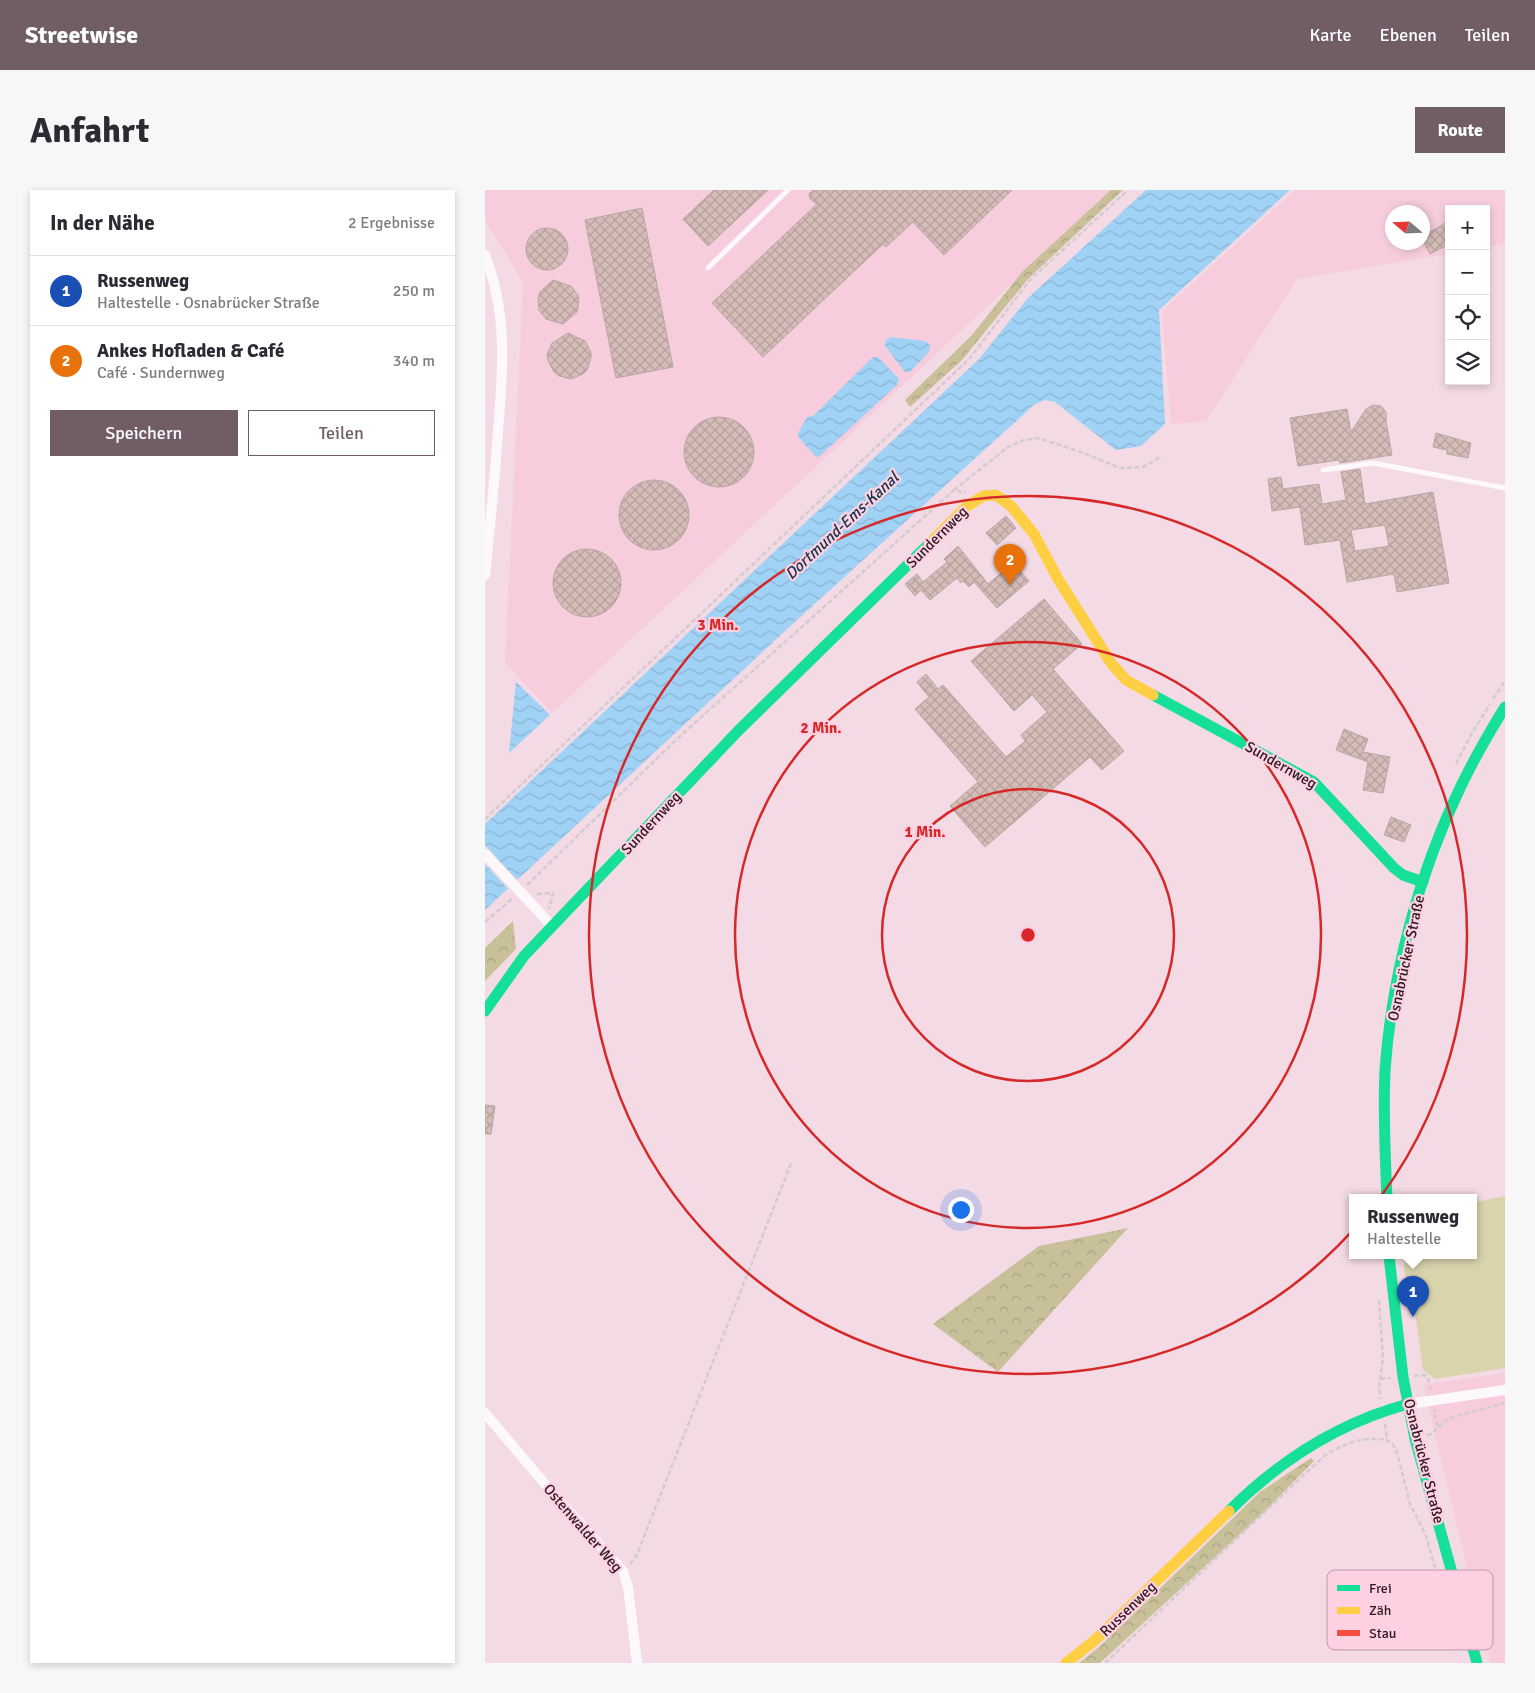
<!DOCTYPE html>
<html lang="de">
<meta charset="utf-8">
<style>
body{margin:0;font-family:Signika,sans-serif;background:#f7f7f7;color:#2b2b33}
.controls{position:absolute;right:15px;top:15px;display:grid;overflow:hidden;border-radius:0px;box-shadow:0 2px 8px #0003}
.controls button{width:45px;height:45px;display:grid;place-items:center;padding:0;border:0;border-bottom:1px solid #e1e1e2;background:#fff;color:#2b2b33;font:25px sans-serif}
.compass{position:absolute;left:900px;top:15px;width:45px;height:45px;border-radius:50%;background:#fff;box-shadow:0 2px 8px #0003;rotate:289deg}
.you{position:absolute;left:475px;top:1019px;width:18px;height:18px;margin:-12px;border:4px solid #fff;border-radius:50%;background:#1a73e8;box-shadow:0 0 0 8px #1a73e833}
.badge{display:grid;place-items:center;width:32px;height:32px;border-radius:50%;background:#715d65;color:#fff;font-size:16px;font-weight:700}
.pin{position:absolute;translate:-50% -41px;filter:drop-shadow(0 1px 2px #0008)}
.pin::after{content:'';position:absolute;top:26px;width:18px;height:15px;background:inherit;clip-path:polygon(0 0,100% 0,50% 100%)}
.popup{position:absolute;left:864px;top:1004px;width:128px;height:65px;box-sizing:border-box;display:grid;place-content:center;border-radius:0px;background:#fff;filter:drop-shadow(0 1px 4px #0005);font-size:16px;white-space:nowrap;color:#7c7c81}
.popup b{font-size:19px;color:#2b2b33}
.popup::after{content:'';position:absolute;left:50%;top:100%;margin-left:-10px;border:10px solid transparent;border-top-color:#fff}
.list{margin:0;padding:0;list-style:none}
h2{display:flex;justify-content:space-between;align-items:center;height:65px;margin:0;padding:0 20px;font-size:21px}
h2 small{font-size:16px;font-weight:400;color:#7c7c81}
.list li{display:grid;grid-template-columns:32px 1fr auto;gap:15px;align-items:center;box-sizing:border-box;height:70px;padding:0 20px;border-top:1px solid #e1e1e2}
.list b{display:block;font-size:19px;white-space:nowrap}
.list p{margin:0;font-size:16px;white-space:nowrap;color:#7c7c81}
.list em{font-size:16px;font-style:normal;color:#7c7c81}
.actions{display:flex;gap:10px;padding:15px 20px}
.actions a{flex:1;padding:11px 0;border:1px solid #715d65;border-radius:0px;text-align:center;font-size:18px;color:#715d65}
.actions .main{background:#715d65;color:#fff}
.icon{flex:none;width:28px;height:28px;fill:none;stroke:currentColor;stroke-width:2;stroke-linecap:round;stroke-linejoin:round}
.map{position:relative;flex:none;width:1020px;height:1473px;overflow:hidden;border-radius:0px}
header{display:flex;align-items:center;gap:30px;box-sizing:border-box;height:70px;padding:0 25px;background:#715d65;color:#fff}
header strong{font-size:24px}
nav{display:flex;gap:28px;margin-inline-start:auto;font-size:18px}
.intro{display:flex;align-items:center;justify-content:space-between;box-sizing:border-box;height:120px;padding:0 30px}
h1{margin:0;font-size:35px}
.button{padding:12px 22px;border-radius:0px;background:#715d65;color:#fff;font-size:18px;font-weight:700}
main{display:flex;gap:30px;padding:0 30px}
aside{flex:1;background:#fff;border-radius:0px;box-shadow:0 2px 8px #0003}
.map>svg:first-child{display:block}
</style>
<header>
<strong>Streetwise</strong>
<nav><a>Karte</a><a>Ebenen</a><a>Teilen</a></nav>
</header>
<div class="intro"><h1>Anfahrt</h1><a class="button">Route</a></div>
<main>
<aside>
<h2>In der Nähe<small>2 Ergebnisse</small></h2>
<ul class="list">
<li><span class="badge" style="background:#1a4fb4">1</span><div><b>Russenweg</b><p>Haltestelle · Osnabrücker Straße</p></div><em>250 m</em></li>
<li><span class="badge" style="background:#e8710a">2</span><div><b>Ankes Hofladen &amp; Café</b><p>Café · Sundernweg</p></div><em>340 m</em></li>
</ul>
<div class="actions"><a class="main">Speichern</a><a>Teilen</a></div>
</aside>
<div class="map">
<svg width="1020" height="1473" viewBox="0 0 1020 1473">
<defs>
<pattern id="forest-crowns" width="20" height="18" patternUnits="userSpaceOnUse" patternTransform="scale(1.25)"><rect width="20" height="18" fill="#c7c099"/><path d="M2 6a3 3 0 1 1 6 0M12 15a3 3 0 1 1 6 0" fill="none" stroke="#aba484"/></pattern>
<pattern id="water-waves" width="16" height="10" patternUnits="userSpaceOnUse" patternTransform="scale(1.25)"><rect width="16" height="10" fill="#a0d2f6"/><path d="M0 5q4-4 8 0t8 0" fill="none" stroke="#8ab4d3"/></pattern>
<pattern id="building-cross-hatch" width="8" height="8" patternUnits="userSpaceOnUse" patternTransform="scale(1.25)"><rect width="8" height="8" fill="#d5bcb7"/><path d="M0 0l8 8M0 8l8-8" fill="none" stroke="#b7a19d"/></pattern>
</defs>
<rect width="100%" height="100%" fill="#f4dae4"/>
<!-- built -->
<path fill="#f7cddd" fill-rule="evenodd" d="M0,0H627L67,523L20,473L38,92L0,30Z
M810,0H1020V54L1001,57V19H964V64L812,89L721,231L686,234L677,121ZM908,22H938V52H908Z
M1020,1183V1473H1005L938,1195Z"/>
<!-- grass -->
<path fill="#dad4ad" d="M1020,1006V1178L950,1189L938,1180L930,1122L921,1093L918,1066H988V1013Z"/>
<!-- forest -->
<path fill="url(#forest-crowns)" d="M626,0H638L543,89L477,170L425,217L420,210L487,145L537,82Z
M28,731L31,759L0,791V758Z
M643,1038L513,1182L448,1134L554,1056Z
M826,1268L829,1271L781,1320L615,1473H594L613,1458L775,1302Z"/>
<!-- water -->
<path fill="url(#water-waves)" d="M661,0H805L674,120L680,234L656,256L631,260L570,212L560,210L550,214L312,430L0,720V634L494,169L543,108Z
M405,147L440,151L445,155L444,162L425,182H420L400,156V152Z
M388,167H393L414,189L412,195L335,266L333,267L330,266L314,248L313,243L322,227L328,226Z
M31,492L65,525L24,563Z"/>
<!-- pier -->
<path fill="#f4dae4" d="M0,655L34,692L25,701L0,674Z"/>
<!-- building -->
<path fill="url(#building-cross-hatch)" stroke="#b8a6a5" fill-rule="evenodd" d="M229,0H283L223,56L198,29Z
M328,0H527L459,65L428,32L401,57L398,54L278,167L227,113L332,14L325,9L324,4Z
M157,18L188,177L131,188L100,30Z
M964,31V54L945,64L938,51V46Z
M41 59a21 21 0 1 1 42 0a21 21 0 1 1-42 0Z
M68,90L86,96L93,105L94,111L92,122L78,134L61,129L54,120L53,108L55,102Z
M83,143L100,151L106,162V168L102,180L98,184L86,189L74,186L69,182L63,171L62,165L67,153Z
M888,215L896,216L901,222V231L907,265L855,273L854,270L813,276L805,228L862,219L866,242L881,219Z
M199 262a35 35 0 1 1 70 0a35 35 0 1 1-70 0Z
M951,243L986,253L983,268L962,264V260L948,257Z
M875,279L880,314L948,302L964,393L912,402L909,384L862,392L855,350L820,355L815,317L787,321L783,289L796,287L798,299L834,294L837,314L861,310L856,282ZM900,335L904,356L870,361L866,340Z
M134 325a35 35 0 1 1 70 0a35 35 0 1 1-70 0Z
M521,326L531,338L512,355L501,343Z
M473,356L503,394L528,373L544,391L512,418L489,392L484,397L478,391L476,393L472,388L445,410L436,400L430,406L420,394L432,384L438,392L462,372L459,369Z
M68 393a34 34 0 1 1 68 0a34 34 0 1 1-68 0Z
M559,409L597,454L568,479L639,561L617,580L605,567L500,657L465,616L493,592L430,519L444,507L432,492L441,484L453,499L458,495L521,567L540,551L536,545L562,522L547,505L529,521L486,471Z
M859,539L883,549L878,562L905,567L898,603L878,600L883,572L851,560Z
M906,627L926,635L919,652L899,645Z
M0,915L10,916L6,944H0Z"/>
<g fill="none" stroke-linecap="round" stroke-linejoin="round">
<!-- path -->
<path stroke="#d3cccf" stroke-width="2.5" stroke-dasharray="5 2.5" stroke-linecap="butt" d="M469,300L523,257L539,250L553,248L599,263L634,278L658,277L677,266
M1008,509L1020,491
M971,574L987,543L1005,514
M0,629L485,168L545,90L643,0
M42,695L192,549L469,300L481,303
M52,704L68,703L64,719
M0,732L27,709
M894,1110L898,1168L894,1198L896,1209
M929,1186L939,1185L943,1188L946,1202
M895,1189L906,1188
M900,1234L902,1250L908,1254L912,1263L925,1314L941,1346L963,1423
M953,1237L965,1228L1020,1213
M942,1245L947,1244L953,1237L949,1219
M145,1374L151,1367L307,971
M620,1473L839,1266C860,1253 877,1246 902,1250"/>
<!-- lane -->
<path stroke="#fdf9fb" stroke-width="5" d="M223,78L303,0
M838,280L888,273L1020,298"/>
<!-- street -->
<path stroke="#fdf9fb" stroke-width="10" d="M0,65C23,124 18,180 13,241C10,289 5,337 0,385
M0,664L68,737
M923,1214L1020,1200
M0,1223L66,1301L138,1381L143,1397L152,1473"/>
<!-- fast -->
<path stroke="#16e098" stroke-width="11" d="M668,505L829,592L909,678L918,685L938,692
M0,821L39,766L253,541L444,354
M902,1008C900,965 898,922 900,880C907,783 934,683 976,596C989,569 1004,543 1020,517
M904,1066L918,1187L930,1249L992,1473
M744,1321C795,1270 853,1233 923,1214"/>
<!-- slow -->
<path stroke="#ffcf43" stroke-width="11" d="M444,354L481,317L498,306L511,305L526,316L549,344L573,389L626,473L641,490L668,505
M581,1473L609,1451L744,1321"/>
</g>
<!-- distance rings -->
<g fill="none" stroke="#d62828" stroke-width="2.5">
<circle cx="543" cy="745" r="146"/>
<circle cx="543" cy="745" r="293"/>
<circle cx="543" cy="745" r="439"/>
</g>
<g text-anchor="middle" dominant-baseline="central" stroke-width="4.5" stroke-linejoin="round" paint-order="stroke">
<!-- street labels -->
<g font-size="15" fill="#2a1a20" stroke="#fed0e1">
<text transform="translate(452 347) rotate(-45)">Sundernweg</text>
<text transform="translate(796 575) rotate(30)">Sundernweg</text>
<text transform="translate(166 633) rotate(-47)">Sundernweg</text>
<text transform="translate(921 768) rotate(-78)">Osnabrücker Straße</text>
<text transform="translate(939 1271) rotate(76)">Osnabrücker Straße</text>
<text transform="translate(98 1338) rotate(49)">Ostenwalder Weg</text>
<text transform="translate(643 1419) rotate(-44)">Russenweg</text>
</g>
<!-- water labels -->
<g font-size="16" font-style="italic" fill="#0e3447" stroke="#fed0e1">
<text transform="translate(357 336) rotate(-43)">Dortmund-Ems-Kanal</text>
</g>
</g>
<!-- legend -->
<rect x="842" y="1380" width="166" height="80" rx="8" fill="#fed0e1" stroke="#be99a7" stroke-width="1"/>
<rect x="852" y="1395" width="23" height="6" fill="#16e098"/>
<rect x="852" y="1417" width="23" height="7" fill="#ffcf43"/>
<rect x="852" y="1440" width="23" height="6" fill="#f24e42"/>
<g font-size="14" fill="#2a1a20">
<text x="884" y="1403">Frei</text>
<text x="884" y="1425">Zäh</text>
<text x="884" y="1448">Stau</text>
</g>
<circle cx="543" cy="745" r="8" fill="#d62828" stroke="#fed0e1" stroke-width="2.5"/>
<g font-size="15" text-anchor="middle" font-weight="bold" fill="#d62828" stroke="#fed0e1" stroke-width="4.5" stroke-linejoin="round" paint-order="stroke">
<text x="233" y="440">3 Min.</text>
<text x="336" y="543">2 Min.</text>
<text x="440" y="647">1 Min.</text>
</g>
</svg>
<div class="controls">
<button>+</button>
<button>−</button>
<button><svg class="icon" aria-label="locate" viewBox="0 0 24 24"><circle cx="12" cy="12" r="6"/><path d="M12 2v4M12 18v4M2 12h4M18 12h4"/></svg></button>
<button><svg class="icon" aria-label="layers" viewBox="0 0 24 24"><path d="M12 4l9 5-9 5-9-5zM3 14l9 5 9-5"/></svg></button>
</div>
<svg class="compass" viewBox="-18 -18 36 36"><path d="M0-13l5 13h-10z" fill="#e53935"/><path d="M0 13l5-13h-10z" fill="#7c7c81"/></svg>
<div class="you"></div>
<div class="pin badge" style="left:928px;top:1127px;background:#1a4fb4">1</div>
<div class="popup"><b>Russenweg</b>Haltestelle</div>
<div class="pin badge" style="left:525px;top:395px;background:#e8710a">2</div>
</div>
</main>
